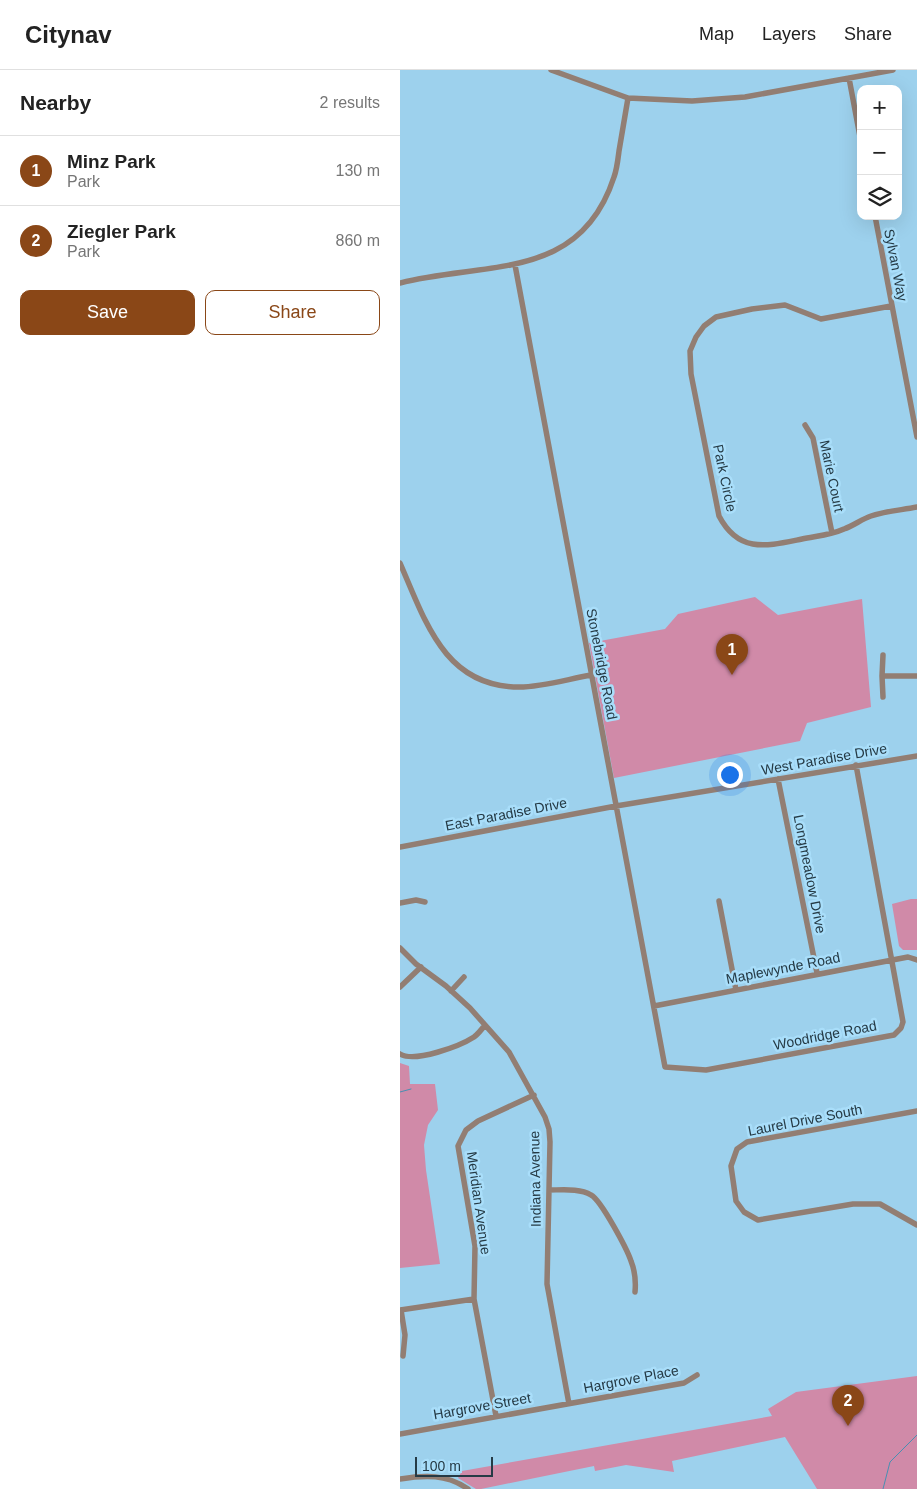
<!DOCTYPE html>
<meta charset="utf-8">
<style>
body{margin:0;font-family:Helvetica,sans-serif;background:#f6f6f6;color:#222}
.controls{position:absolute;right:15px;top:15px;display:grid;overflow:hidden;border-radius:10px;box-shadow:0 5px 20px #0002}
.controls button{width:45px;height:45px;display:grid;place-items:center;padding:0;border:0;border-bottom:1px solid #e0e0e0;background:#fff;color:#222;font:25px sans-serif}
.scale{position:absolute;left:15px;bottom:12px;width:78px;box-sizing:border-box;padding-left:5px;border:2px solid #253a45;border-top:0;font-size:14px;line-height:18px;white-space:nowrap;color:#253a45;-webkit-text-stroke:4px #a9defa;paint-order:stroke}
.you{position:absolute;left:329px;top:704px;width:18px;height:18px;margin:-12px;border:4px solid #fff;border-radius:50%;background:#1a73e8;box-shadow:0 0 0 8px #1a73e833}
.badge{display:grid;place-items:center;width:32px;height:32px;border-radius:50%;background:#8a4717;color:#fff;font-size:16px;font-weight:700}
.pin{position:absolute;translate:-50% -41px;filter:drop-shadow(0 1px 2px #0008)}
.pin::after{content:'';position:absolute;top:26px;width:18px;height:15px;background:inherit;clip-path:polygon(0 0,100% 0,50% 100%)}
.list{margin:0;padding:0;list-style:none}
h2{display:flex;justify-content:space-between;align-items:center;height:65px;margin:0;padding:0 20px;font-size:21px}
h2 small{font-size:16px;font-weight:400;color:#767676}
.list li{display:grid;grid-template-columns:32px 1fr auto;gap:15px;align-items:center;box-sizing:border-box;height:70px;padding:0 20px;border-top:1px solid #e0e0e0}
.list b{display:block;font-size:19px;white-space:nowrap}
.list p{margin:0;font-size:16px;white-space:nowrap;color:#767676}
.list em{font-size:16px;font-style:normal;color:#767676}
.actions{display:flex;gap:10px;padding:15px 20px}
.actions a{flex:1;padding:11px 0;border:1px solid #8a4717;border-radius:10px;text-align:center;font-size:18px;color:#8a4717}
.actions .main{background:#8a4717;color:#fff}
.icon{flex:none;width:28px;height:28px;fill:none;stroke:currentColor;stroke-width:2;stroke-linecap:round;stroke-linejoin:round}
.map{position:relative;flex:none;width:517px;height:1419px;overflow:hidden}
header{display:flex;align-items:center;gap:30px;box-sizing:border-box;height:70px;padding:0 25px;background:#fff;border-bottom:1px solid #e0e0e0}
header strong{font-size:24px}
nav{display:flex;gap:28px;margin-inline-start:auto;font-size:18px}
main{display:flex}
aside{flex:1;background:#fff}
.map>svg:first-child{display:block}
</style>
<header>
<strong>Citynav</strong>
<nav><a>Map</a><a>Layers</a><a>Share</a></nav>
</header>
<main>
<aside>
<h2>Nearby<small>2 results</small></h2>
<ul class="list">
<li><span class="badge">1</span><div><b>Minz Park</b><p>Park</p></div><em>130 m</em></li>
<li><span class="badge">2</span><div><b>Ziegler Park</b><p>Park</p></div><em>860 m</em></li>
</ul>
<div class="actions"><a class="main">Save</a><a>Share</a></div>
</aside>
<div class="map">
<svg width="517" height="1419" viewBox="0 0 517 1419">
<rect width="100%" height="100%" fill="#9dd1ed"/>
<!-- green -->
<path fill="#d08aa8" d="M355,527L378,545L462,529L471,637L407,653L400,671L214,708L189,573L265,559L278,544Z
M511,829H517V880H503L499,876L492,834Z
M0,993L9,996L10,1014H35L38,1040L28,1055L24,1075L26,1100L40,1194L0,1198Z
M517,1306V1419H417L385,1367L272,1391L274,1402L226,1395L195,1401L194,1396L81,1419H76L58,1408L62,1401L372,1346L368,1339L396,1322Z"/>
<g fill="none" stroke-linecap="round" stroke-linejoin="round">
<!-- stream -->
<path stroke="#498fb2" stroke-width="1" d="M0,1022L11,1019
M483,1419L490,1392L517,1365"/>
<!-- minor -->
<path stroke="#927e73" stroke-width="5.5" d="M151,0L228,28L292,31L345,27L493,0
M449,8L461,72
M475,146L517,367
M115,195L265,997L306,1000L494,965L501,958L503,952L456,695
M0,213C86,191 180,212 214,107C217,99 218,89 219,81C222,63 225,45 228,28
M491,236L421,249L385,235L352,239L316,247L304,256L296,267L290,281L291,304L319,446C339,484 367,476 402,469C416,466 431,465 444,459C453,456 462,449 471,446C486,441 502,440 517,437
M405,355L413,368L432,463
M0,493C25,550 44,617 119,617C143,617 168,609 191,605
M483,585L482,606H517
M482,606L483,627
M378,709L417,903
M0,777L216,736L517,686
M319,831L336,920
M0,833L16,830L25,832
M0,878L16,894L46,916L70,938L109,982L145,1047L149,1059L150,1072L147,1214L169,1334
M0,917L21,897
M51,921L64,907
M254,936L508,887L517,890
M0,984C15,993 60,976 74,967C78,964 82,959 85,955
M517,1041L347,1072L337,1079L331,1096L336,1131L344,1142L358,1150L453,1134H480L517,1155
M149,1120C162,1120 180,1118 191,1125C201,1130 227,1179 231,1191C235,1201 236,1211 235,1222
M0,1240L74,1229
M1,1240L5,1265L3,1286
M96,1346L74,1229L75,1176L58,1076L66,1060L78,1051L134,1025
M0,1364L284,1313L297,1305
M0,1409C25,1405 47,1404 68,1419"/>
</g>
<g text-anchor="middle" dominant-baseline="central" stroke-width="5" stroke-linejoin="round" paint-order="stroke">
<!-- street labels -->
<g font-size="14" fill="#253a45" stroke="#a9defa">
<text transform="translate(496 195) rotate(79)">Sylvan Way</text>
<text transform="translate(432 406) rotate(78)">Marie Court</text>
<text transform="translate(325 408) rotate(78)">Park Circle</text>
<text transform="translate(202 594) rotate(79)">Stonebridge Road</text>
<text transform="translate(424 689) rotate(-10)">West Paradise Drive</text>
<text transform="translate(106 744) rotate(-11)">East Paradise Drive</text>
<text transform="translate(410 804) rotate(79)">Longmeadow Drive</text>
<text transform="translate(383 898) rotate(-11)">Maplewynde Road</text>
<text transform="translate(425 965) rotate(-11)">Woodridge Road</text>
<text transform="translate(405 1050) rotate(-11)">Laurel Drive South</text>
<text transform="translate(135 1109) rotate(-91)">Indiana Avenue</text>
<text transform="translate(79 1133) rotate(82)">Meridian Avenue</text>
<text transform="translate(231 1309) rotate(-11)">Hargrove Place</text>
<text transform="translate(82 1336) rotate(-10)">Hargrove Street</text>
</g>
</g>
</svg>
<div class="controls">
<button>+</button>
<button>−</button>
<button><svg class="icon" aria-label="layers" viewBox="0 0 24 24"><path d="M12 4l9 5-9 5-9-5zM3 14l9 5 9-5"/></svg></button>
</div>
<div class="scale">100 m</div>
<div class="you"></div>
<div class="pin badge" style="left:332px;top:605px">1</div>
<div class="pin badge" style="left:448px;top:1356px">2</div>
</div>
</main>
